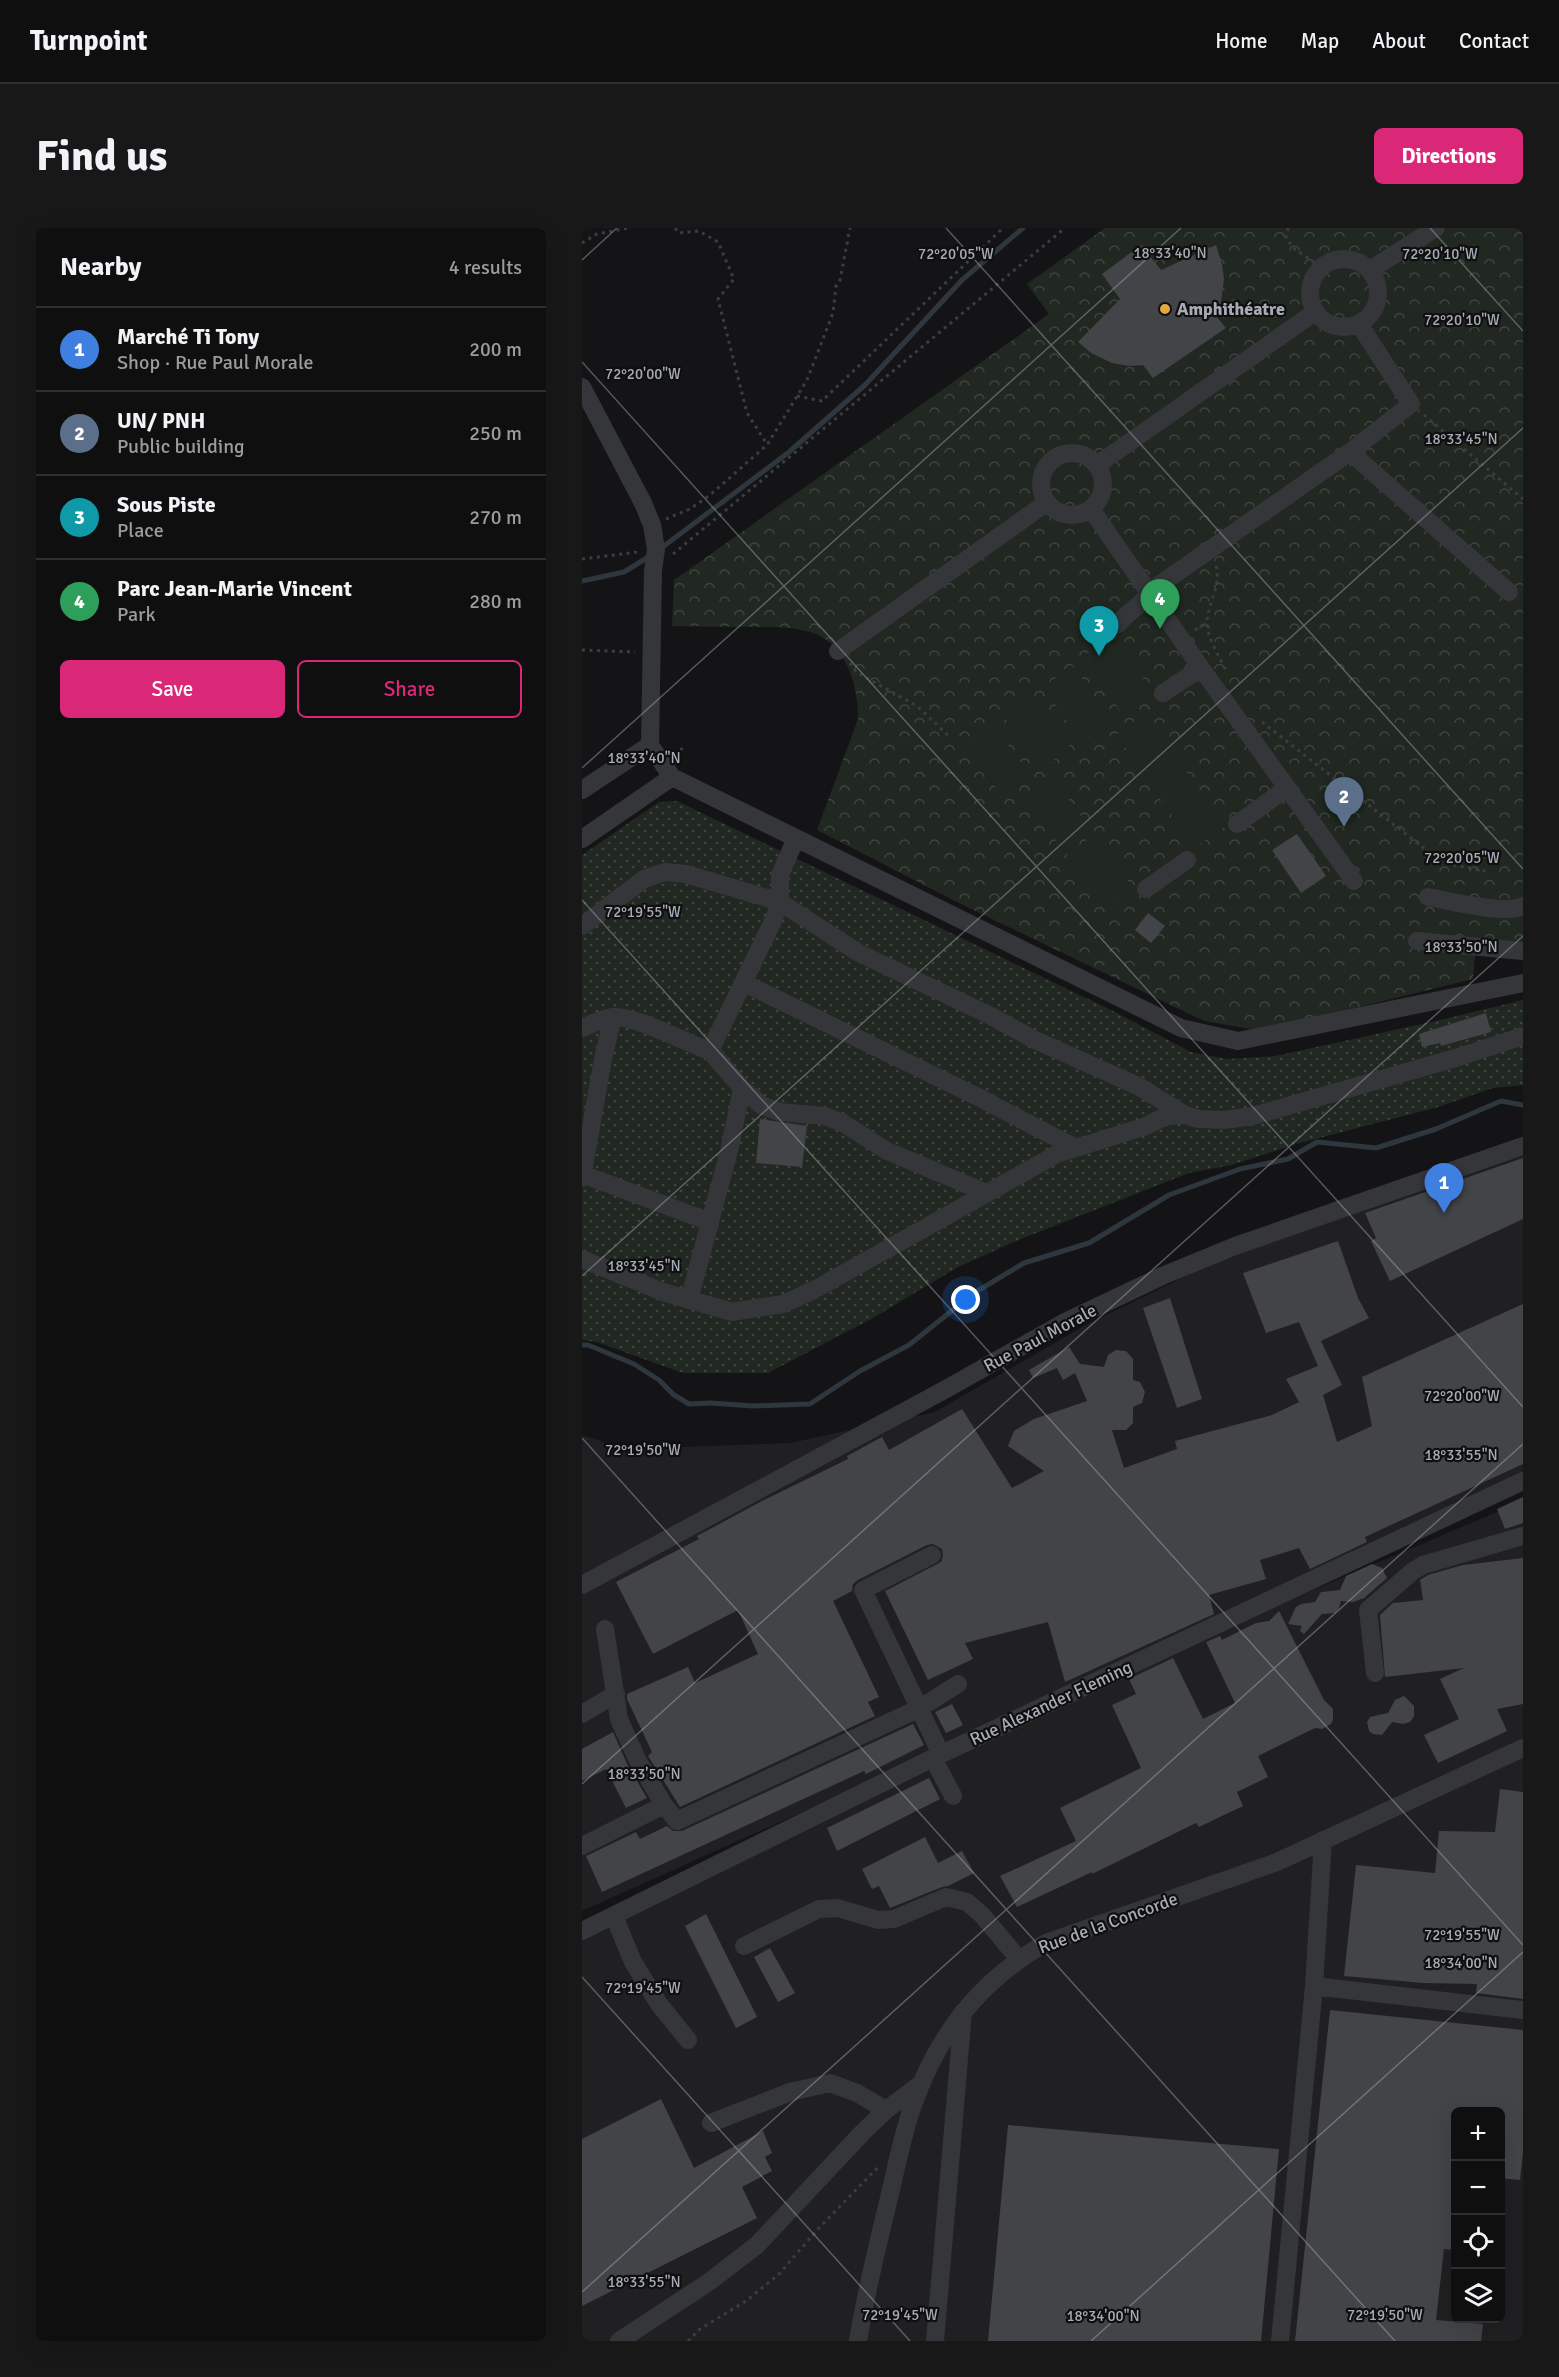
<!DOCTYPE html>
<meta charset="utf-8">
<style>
body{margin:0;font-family:Signika,sans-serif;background:#181819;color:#f1f3f6}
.controls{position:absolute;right:18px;bottom:18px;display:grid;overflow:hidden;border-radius:9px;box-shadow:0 6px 24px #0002}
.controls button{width:54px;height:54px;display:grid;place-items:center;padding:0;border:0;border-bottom:2px solid #2f2f30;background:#0f0f10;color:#f1f3f6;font:30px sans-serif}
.you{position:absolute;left:384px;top:1072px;width:21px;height:21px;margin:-15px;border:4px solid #fff;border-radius:50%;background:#1a73e8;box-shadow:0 0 0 9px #1a73e833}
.badge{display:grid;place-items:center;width:39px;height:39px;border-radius:50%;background:#db2777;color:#fff;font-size:20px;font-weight:700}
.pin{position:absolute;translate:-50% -50px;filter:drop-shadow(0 2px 3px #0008)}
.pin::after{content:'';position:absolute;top:32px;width:21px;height:18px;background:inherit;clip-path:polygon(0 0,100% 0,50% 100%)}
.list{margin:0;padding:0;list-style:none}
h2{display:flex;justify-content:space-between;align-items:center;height:78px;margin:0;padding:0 24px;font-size:26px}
h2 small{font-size:20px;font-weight:400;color:#9b9c9f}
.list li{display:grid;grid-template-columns:39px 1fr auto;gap:18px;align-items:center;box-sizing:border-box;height:84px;padding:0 24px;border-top:2px solid #2f2f30}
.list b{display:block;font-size:22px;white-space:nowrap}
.list p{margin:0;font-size:20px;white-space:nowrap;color:#9b9c9f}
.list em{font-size:20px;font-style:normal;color:#9b9c9f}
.actions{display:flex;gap:12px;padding:18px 24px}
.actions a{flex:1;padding:14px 0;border:2px solid #db2777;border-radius:9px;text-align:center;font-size:21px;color:#db2777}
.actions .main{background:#db2777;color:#fff}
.icon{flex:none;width:33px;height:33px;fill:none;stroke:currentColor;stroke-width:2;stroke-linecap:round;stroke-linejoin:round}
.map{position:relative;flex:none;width:941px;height:2113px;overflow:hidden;border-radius:9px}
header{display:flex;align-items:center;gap:36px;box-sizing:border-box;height:84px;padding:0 30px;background:#0f0f10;border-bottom:2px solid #2f2f30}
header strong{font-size:28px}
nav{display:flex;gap:33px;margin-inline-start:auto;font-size:21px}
.intro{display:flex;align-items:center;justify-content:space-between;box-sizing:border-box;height:144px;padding:0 36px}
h1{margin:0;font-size:42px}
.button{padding:15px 27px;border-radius:9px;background:#db2777;color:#fff;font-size:21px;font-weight:700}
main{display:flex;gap:36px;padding:0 36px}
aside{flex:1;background:#0f0f10;border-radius:9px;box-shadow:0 6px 24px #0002}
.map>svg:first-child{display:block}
</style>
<header>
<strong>Turnpoint</strong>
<nav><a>Home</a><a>Map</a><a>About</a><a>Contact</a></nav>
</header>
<div class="intro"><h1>Find us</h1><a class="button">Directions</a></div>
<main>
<aside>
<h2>Nearby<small>4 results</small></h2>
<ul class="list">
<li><span class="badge" style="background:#3f7fe0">1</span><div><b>Marché Ti Tony</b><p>Shop · Rue Paul Morale</p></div><em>200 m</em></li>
<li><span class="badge" style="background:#5c6f8a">2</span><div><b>UN/ PNH</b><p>Public building</p></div><em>250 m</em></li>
<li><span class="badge" style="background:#0f9aa8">3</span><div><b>Sous Piste</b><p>Place</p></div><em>270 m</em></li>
<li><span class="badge" style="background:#2e9e5b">4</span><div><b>Parc Jean-Marie Vincent</b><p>Park</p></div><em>280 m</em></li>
</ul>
<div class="actions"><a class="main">Save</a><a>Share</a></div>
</aside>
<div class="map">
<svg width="941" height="2113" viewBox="0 0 941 2113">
<defs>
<pattern id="grass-dots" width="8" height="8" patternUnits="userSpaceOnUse" patternTransform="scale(1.5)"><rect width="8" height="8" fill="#202821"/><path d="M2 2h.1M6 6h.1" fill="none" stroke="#3e443f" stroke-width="1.8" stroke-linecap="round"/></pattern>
<pattern id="forest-crowns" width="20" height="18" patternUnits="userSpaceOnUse" patternTransform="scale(1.5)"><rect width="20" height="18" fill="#202821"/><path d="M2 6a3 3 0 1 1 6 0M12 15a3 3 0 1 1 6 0" fill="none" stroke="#3e443f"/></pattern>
</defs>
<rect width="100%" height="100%" fill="#141416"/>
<!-- built -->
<path fill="#202022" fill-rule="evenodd" d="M941,928V1254L439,1486L0,1683V1207L42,1221L208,1215L353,1184L502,1098L616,1042L703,1008Z
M941,1273V2113H0V1711L335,1545L677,1385ZM873,1884H918V2090H873Z"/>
<!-- grass -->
<path fill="url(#grass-dots)" d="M95,573L531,783L609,824L645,831L693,828L854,793L941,772V857L911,860L856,879L714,916L650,937L607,945L439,1011L376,1039L291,1090L186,1145H101L15,1114L0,1112V627L77,574Z"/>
<!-- forest -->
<path fill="url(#forest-crowns)" d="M523,0H941V718L894,716L891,751L691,800L668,801L622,793L377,675L235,602L276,491C276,455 264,412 224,403C206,398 187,399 169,399C143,399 116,398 90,398L92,352L467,86L445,56Z"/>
<!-- pitch -->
<path fill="#202821" d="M531,408L570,463L540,485L501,429Z
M491,438L529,492L499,513L461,459Z
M451,466L489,520L459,541L421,487Z
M564,485L602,539L572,560L534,507Z
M409,494L448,547L420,568L381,514Z
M604,544L643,598L613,619L574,565Z
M472,550L510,604L482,624L444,571Z
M513,606L551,660L523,680L484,627Z"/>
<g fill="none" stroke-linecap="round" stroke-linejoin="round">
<!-- stream -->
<path stroke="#2e373d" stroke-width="5" d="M78,321L207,224L283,157L380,52L441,0
M0,353L42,344L68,328
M0,1117H6L52,1136L77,1152L92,1167L107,1176L129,1175L171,1178L228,1176L278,1143L327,1117L392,1065L442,1035L507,1015L587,967L658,941L706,931L735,914L794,920L854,901L919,873L941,877"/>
</g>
<!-- building -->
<path fill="#434448" d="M559,17L579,42L634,17L640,36L642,51L639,74L634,88L644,100L571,150L561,137L547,138L530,135L509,125L496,114L538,71L520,46Z
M715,606L744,648L719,665L690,622Z
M566,685L583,698L569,715L553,702Z
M904,785L909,804L859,818L858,815L840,819L837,806Z
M178,891L225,898L220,939L174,935Z
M941,930V991L808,1053L789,1013L794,1010L783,985Z
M756,1013L776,1070L787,1090L739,1113L760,1157L741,1167L755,1214L790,1198L780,1149L941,1076V1236L783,1309L785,1314L728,1341L717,1320L678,1332L684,1351L627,1367L632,1386L483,1454L466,1394L383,1415L391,1431L346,1452L303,1363L359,1334L361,1328L360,1321L351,1316L345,1317L276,1352L271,1356L270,1363L251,1373L297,1469L286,1474L293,1488L98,1579L66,1528L70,1524L45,1471V1466L106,1439L113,1455L176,1426L156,1382L71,1426L34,1354L117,1311L115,1308L180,1273L266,1231L265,1228L300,1209L307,1222L380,1181L430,1260L462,1243L426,1218L432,1203L452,1191L505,1173L493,1145L481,1152L475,1140L451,1150L447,1142L487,1119L498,1136L522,1139L526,1127L534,1122L544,1123L551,1131V1152L558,1154L563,1164L560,1175L551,1179V1195L544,1202H530L542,1240L595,1221L593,1213L690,1187L717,1174L704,1151L736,1138L717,1094L684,1105L661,1045Z
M588,1070L620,1171L595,1180L561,1080Z
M941,1269V1295L923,1301L915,1281Z
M941,1330V1476L915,1481L925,1503L856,1535L842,1507L877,1491L858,1451L882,1440L803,1449L798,1387L811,1375L841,1372L838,1352L846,1347L881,1337Z
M790,1336L800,1340L805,1350L782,1370L771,1374L759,1373L757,1380L753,1385L740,1386L722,1406L718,1403L720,1398L706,1396L714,1379L719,1376L733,1374L739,1364L758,1362L764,1348Z
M697,1383L742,1472L751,1481V1491L749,1496L740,1501L733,1500L676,1528L686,1549L655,1564L661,1578L617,1599L614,1595L510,1646V1644L435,1679L418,1648L494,1613L478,1580L559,1540L530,1477L554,1466L547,1451L591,1430L621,1491L653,1475L624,1414L638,1408L640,1412L674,1395L687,1393Z
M822,1468L832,1478V1488L828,1494L821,1496L810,1494L800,1507L791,1506L787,1503L785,1494L788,1489L806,1485L813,1472Z
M370,1476L381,1497L364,1505L353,1484Z
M331,1496L342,1517L284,1546L282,1543L20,1664L4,1628L54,1604L58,1611L85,1598L91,1603H100Z
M31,1504L46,1538L65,1570L44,1580L24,1541L0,1553V1521Z
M347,1550L358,1571L255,1623L245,1600Z
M918,1561L941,1564V1771L894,1765L895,1756L842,1755L762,1748L774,1637L853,1645L857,1603L913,1604Z
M343,1609L356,1635L380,1623L392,1645L366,1658L360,1659L308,1680L297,1658L290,1661L280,1641Z
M124,1686L175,1789L154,1800L103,1698Z
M188,1720L213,1765L196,1774L172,1729Z
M748,1782L941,1802V1924L938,1952L918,1950V1884H873V2022L862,2021L854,2092L901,2096L899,2113H713Z
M79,1871L112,1940L181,1903L190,1925L183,1929L190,1943L160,1959L175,1990L0,2078V1911Z
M426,1897L697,1921L679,2113H406Z"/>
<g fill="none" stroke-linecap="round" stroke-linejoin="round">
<!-- path -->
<path stroke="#3b3d41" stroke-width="3" stroke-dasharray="3 4.5" stroke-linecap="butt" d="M93,0L97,5L117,3L136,14L152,51L136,71L165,185L185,216
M706,0L704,9L711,20L739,39
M0,15L15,6L46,0
M215,168L240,173L421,0
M842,187L941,271
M84,291L108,281L128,267L185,217L225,152L251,85L254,58L258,52L268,0
M91,326L483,0
M0,331L56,324
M634,338C639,358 627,373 625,393C624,409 639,431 645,445
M613,402L625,395
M0,422L53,424
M268,435L274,444L335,478L369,510
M680,494L861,635L908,644
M92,526L101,520
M106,2113L118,2101L164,2073L196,2047L238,1999L298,1937"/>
<!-- minor -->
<path stroke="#35363a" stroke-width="18" d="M728 65a34 34 0 1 1 68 0a34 34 0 1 1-68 0Z
M788,42L854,0
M0,159L61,275L70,297L74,321L71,343L68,517L90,549L599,800L656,813L941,755
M768,224L927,364
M459 256a31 31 0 1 1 62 0a31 31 0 1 1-62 0Z
M515,237L733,84
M509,281L619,440L772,653
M536,396C546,383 560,378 567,364L768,224L829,176L777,96
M256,423L464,275
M581,465L619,440
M0,562L68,517
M655,596L705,560
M0,611L90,549
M564,661L605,632
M846,669C868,673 923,687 941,678
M0,698L62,651L83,644L104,646L198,674L277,725L407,787L451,811L558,859L603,887L617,891L642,892L671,888L877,829L941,808
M835,713L941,723
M162,755L396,869L494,920
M0,800C9,796 21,790 31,789C52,787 105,815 128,823L191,693L198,674V647L214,610
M128,823L160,860L179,877L198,884L243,888L261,895L305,923L405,965
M0,946L128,994
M0,950L21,831L31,789
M0,1031L81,1064L150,1084L201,1076L232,1062L475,926L564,898L584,888L603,887
M107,1072L147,923L160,860
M350,1327L281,1362L359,1526
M0,1357L366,1160L481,1095L580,1048L653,1018L941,918
M23,1401L37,1491L56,1533L82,1577
M793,1445L786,1382L831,1343L841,1337L941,1308
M0,1486L34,1466
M351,1530L371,1568
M0,1618L82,1577L95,1593L338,1480L376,1456
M32,1688L51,1734L77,1776L106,1812
M0,1703L351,1530L941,1253
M162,1718L237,1681L256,1680L296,1692L312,1691L364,1669L385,1674L400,1687L436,1730
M732,1758L941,1782
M129,1895L208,1864L248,1855L275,1865L304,1882
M37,2113L127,2054L175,2017L280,1905L304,1882L340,1855
M276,2113C284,2063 296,2015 308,1966C315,1936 321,1905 331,1877C356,1806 398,1752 464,1715L695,1634L941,1520
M353,2113L381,1784
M698,2113L732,1758L741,1612"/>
</g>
<!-- ticks -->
<path fill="none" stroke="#a7abb5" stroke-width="1.5" stroke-opacity="0.45" d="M364,0L941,641M848,0L941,103M0,32L35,0M0,134L941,1179M0,540L599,0M0,672L941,1717M0,1048L941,200M0,1210L813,2113M0,1556L941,708M0,1749L328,2113M0,2064L941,1216M509,2113L941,1724"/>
<!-- markers -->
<circle fill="#e4a93e" stroke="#0f0f10" stroke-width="2" cx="583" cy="81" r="6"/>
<g text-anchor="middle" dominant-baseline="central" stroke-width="4.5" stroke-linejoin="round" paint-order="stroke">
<!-- poi labels -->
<g font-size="18" font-weight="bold" fill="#a7abb5" stroke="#0f0f10" text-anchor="start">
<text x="595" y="81">Amphithéatre</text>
</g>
<!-- street labels -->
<g font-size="18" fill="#a7abb5" stroke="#0f0f10">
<text transform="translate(458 1110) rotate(-28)">Rue Paul Morale</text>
<text transform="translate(469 1475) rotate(-25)">Rue Alexander Fleming</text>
<text transform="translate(526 1695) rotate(-20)">Rue de la Concorde</text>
</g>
</g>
<g font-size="15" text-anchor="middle" fill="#a7abb5" stroke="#0f0f10" stroke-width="4.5" stroke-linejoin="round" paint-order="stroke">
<text x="588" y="30">18°33'40"N</text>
<text x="374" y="31">72°20'05"W</text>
<text x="858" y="31">72°20'10"W</text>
<text x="880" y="97">72°20'10"W</text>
<text x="61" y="151">72°20'00"W</text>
<text x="879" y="216">18°33'45"N</text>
<text x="62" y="535">18°33'40"N</text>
<text x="880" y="635">72°20'05"W</text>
<text x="61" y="689">72°19'55"W</text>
<text x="879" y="724">18°33'50"N</text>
<text x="62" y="1043">18°33'45"N</text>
<text x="880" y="1173">72°20'00"W</text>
<text x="61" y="1227">72°19'50"W</text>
<text x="879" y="1232">18°33'55"N</text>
<text x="62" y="1551">18°33'50"N</text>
<text x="880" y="1712">72°19'55"W</text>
<text x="879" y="1740">18°34'00"N</text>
<text x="61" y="1765">72°19'45"W</text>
<text x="62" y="2059">18°33'55"N</text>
<text x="318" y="2092">72°19'45"W</text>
<text x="803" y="2092">72°19'50"W</text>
<text x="521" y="2093">18°34'00"N</text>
</g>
</svg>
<div class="controls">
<button>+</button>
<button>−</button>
<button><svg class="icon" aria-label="locate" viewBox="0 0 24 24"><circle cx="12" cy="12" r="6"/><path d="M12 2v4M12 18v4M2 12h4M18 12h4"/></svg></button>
<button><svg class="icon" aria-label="layers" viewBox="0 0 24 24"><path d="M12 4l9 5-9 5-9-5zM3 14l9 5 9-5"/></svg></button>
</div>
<div class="you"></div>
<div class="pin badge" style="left:862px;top:985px;background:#3f7fe0">1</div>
<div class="pin badge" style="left:762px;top:599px;background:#5c6f8a">2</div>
<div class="pin badge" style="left:517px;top:428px;background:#0f9aa8">3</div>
<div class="pin badge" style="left:578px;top:401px;background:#2e9e5b">4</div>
</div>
</main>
